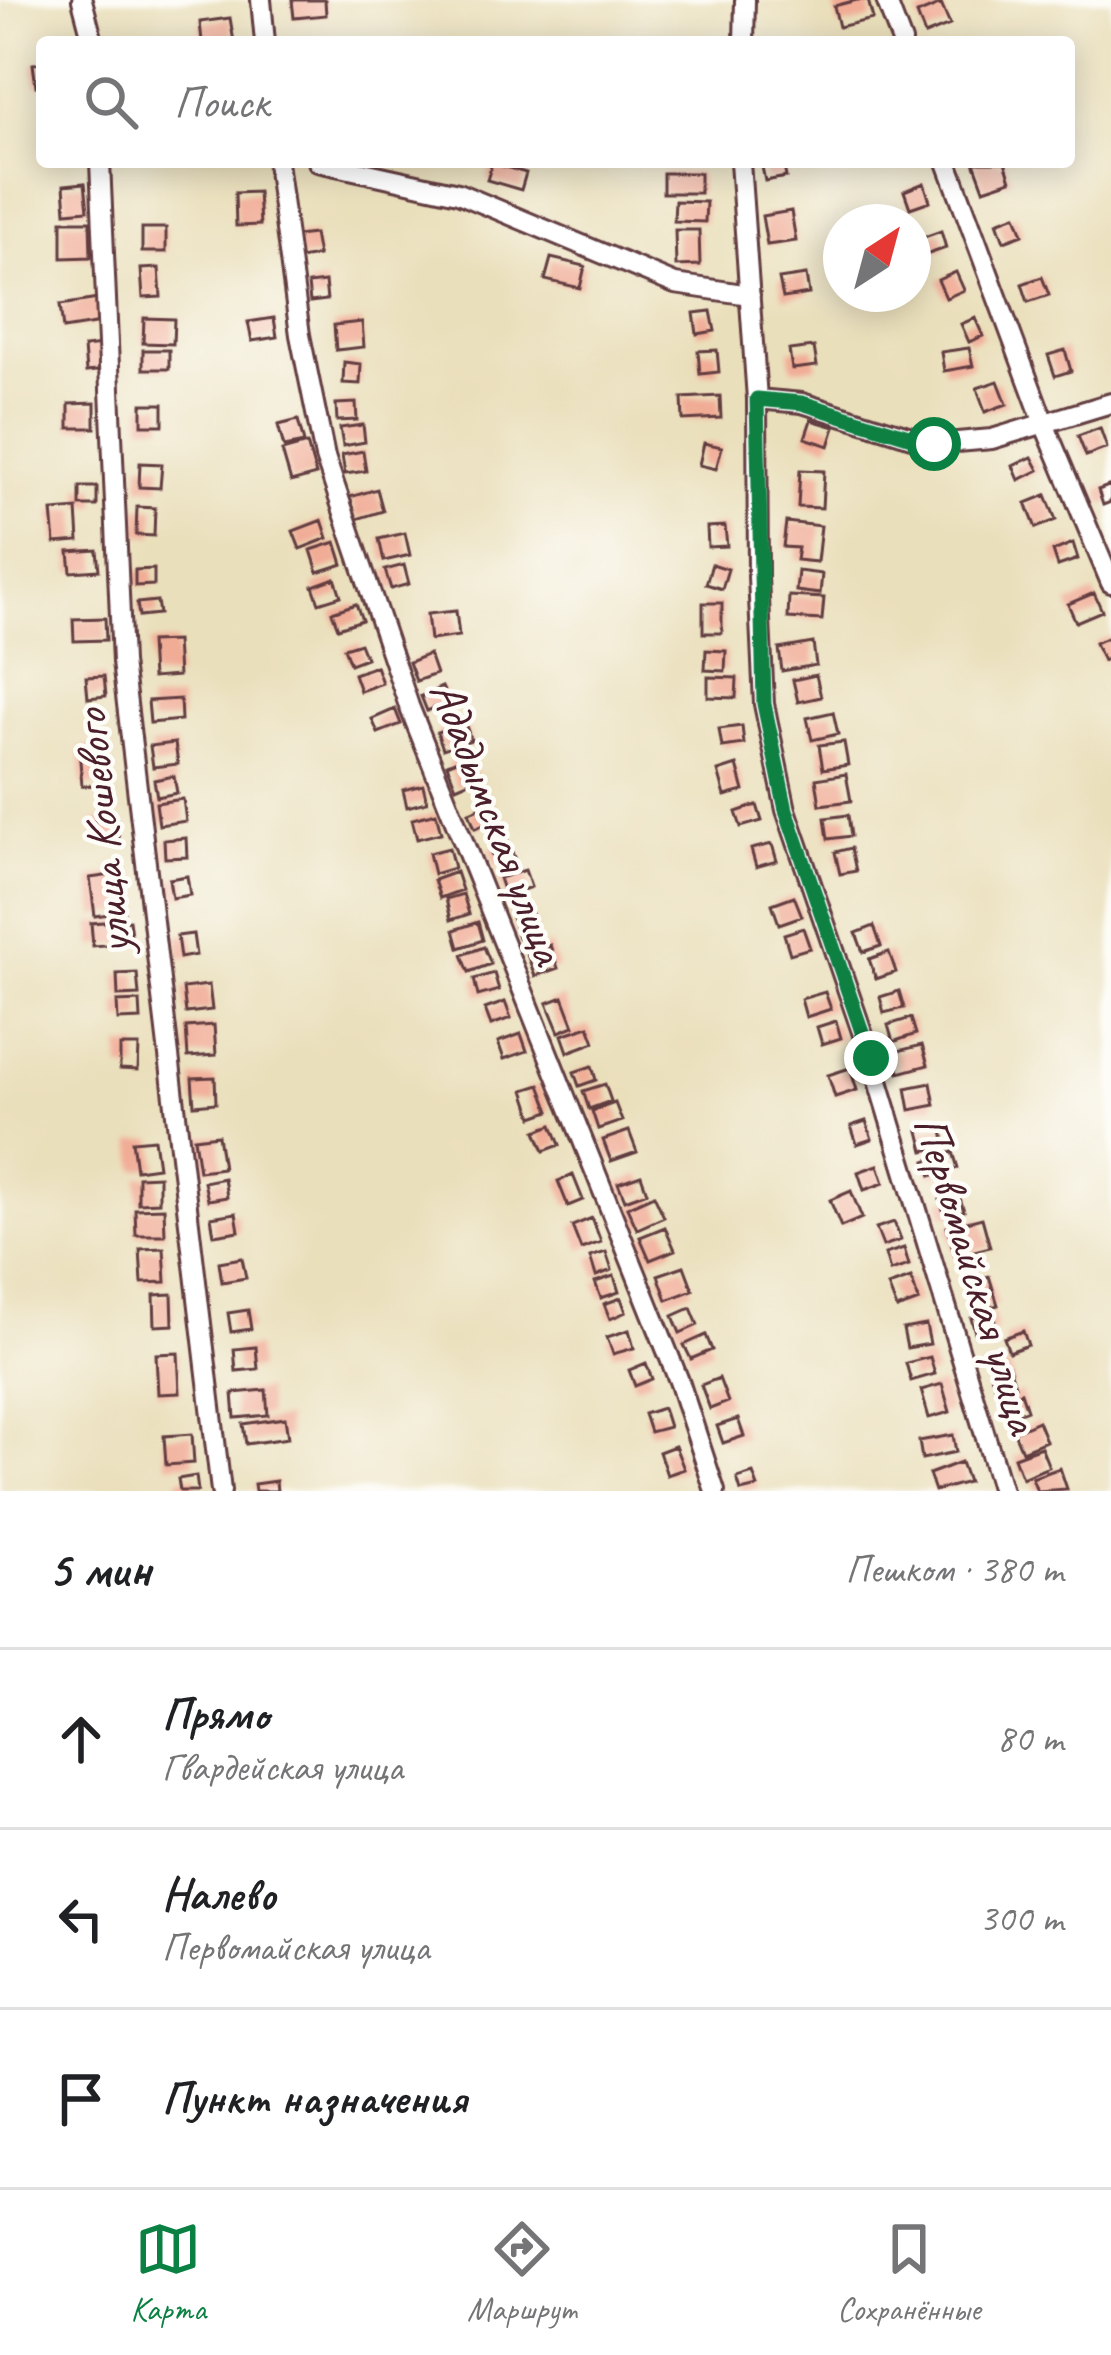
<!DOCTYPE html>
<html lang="ru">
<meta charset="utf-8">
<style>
body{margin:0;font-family:Caveat,sans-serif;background:#f2f2f2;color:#202124}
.compass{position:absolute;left:823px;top:204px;width:108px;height:108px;border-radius:50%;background:#fff;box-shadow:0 6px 30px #0003;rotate:36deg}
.stop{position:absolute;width:36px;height:36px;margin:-27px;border:9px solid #0b8043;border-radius:50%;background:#fff}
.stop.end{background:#0b8043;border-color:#fff;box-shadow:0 3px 12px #0008}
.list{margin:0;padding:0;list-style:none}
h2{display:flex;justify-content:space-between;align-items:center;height:156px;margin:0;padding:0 48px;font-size:51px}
h2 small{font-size:39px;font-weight:400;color:#757577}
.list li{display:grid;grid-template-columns:78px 1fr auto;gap:36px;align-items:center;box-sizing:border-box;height:180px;padding:0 48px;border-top:3px solid #e0e0e0}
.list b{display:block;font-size:45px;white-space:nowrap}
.list p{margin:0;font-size:39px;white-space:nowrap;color:#757577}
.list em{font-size:39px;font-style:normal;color:#757577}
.icon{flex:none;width:66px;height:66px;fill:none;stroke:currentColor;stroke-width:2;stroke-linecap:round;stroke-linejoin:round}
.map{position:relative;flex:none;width:1111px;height:1491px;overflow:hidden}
.search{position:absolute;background:#fff;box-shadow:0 6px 30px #0003;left:36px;right:36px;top:36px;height:132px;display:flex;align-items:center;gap:30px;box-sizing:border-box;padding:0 42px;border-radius:12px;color:#757577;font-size:45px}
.sheet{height:696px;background:#fff}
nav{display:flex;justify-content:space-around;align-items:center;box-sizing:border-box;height:168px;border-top:3px solid #e0e0e0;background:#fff;font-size:33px;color:#757577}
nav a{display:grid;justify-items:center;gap:6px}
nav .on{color:#0b8043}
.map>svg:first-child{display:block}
</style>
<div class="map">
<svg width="1111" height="1491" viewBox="0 0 1111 1491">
<rect width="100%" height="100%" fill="#fdfcf7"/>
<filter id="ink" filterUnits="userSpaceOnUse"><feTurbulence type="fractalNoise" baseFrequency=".00833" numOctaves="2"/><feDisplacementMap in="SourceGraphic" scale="24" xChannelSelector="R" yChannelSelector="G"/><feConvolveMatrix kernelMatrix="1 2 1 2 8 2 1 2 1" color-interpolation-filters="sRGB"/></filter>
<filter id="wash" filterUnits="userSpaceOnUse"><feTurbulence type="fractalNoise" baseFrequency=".004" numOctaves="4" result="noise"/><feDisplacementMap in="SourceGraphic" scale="48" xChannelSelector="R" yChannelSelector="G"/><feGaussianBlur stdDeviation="2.7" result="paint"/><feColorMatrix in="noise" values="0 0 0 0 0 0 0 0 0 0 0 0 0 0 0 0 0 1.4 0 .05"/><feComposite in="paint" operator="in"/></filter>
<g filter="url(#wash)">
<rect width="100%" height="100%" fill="#eadfbb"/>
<g id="blocks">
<!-- building -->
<path fill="#f1ac96" d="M292,0H325L326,15L294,18Z
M857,0H868L873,19L839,27L834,6Z
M941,4L950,25L925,35L917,14Z
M230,18L234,42H202L200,22Z
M42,63V85L36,86L33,64Z
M761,162H783L786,177L765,181Z
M974,162H1005L1011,180L984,189Z
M492,163L526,173L521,190L487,180Z
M663,173H700V193H663Z
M85,183L88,210L66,212L64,185Z
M924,183L930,201L910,208L904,191Z
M258,192L260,225L236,226L235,193Z
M675,201L706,202L705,222L674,221Z
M791,211L796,241L767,245L762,216Z
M1016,215L1023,234L1004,241L997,222Z
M62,221H90L91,257L62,258Z
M142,228H166V252H142Z
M675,230H699L700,265L676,266Z
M941,231L946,248L917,258L913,241Z
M314,234L318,256L299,259L296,236Z
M551,258L585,266L580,288L545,280Z
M159,268L161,297L143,298L141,269Z
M956,272L964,290L946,298L938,280Z
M806,275L809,294L783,298L779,279Z
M1042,277L1049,295L1028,302L1022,284Z
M325,282L327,300L310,302L308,284Z
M98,299L101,323L63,329L60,305Z
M711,311L715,331L697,334L694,313Z
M144,318L174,319L173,344L143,343Z
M274,318L277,337L252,341L248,322Z
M975,318L983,336L969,342L961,324Z
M362,322L364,347L336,350L334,325Z
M103,345L105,370L86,372L84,347Z
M814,347L817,366L792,369L789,350Z
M969,348L973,366L944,371L941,352Z
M143,350H169V369H143Z
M717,350L719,372L700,374L698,351Z
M1065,350L1071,371L1055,376L1048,355Z
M344,362L361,364L360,384L343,383Z
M998,381L1007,404L985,412L977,388Z
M720,396L721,418L683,420L682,398Z
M95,403V428H69V404Z
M356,403L357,420L337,421L336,404Z
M142,404H163V425H142Z
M298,420L304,443L284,447L278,425Z
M811,420L835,427L829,446L805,438Z
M363,425L365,442L343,446L340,428Z
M1100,428L1107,448L1086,456L1078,436Z
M704,443L722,447L716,469L699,465Z
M307,444L316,475L291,482L282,451Z
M363,451L366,471L345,474L342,455Z
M1032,457L1039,470L1019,480L1013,466Z
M140,463L162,464L160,488L139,487Z
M800,470L824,471L822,508L798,507Z
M1111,485V502L1103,505L1098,490Z
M80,487H97V506H80Z
M377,489L383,511L357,519L350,497Z
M1046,495L1056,520L1036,528L1026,503Z
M137,507L155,508L154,536L136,535Z
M77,509L79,541L55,543L52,511Z
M322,520L328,538L300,549L293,531Z
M786,522L821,526L817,562L796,560L798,548L783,547Z
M725,526L727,546L708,547L707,527Z
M405,533L410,555L384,561L379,539Z
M336,542L343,564L318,572L311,550Z
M1073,543L1078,559L1058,566L1053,551Z
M97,550L99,570L71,572L69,552Z
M712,564L728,569L722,589L706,584Z
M404,565L409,584L391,589L385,570Z
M154,569V585L135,586V570Z
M798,571L822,574L820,594L796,591Z
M335,578L341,596L319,603L313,586Z
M1094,593L1102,611L1076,622L1068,604Z
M789,596L824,598L822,620L788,618Z
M157,601L159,614L139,616L137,603Z
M703,603H722V633H703Z
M356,604L362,620L338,628L332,612Z
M456,611L459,636L430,640L427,614Z
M105,618L106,640L74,641L73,619Z
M1111,636V657L1103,661L1095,643Z
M176,641L178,676L152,678L150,642Z
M360,643L366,658L350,664L344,648Z
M813,643L816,665L782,671L779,649Z
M706,650L726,651L725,671L705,670Z
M429,654L436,674L416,681L409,662Z
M376,666L382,683L360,691L354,674Z
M816,675L821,697L798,702L793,680Z
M104,676L106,696L88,698L86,677Z
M708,677L737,678L736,698L708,697Z
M442,687L449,702L427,711L421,696Z
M180,699L181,720L150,723L148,701Z
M395,709L401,724L378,733L372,719Z
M833,712L838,734L812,740L807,718Z
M465,723L471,740L443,749L437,732Z
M742,726L744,744L722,747L719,729Z
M844,742L848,765L823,769L819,745Z
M175,743L178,764L153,767L150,746Z
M103,746L105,784L82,786L79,748Z
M467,756L477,778L456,787L447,764Z
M737,765L744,791L725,796L718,771Z
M846,774L851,801L820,805L816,779Z
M174,776L177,793L157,797L154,780Z
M423,785L427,802L407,807L403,790Z
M183,799L186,821L159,825L156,803Z
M495,802L501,818L475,828L469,812Z
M757,805L762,821L741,827L736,812Z
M436,813L441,833L417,839L412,819Z
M848,815L851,836L828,839L825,818Z
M117,819L119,841L96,842L94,821Z
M186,838L187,857L165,858L164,840Z
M508,841L515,860L496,867L489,848Z
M772,844L777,861L756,867L751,849Z
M449,848L454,868L434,874L429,853Z
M851,848L856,871L840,874L835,852Z
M525,870L531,887L505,896L499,878Z
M456,872L462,890L440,898L434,880Z
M119,874L124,912L95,916L90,878Z
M187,876L190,895L172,898L169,879Z
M463,894L469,914L451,920L446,899Z
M794,896L802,916L779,924L772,904Z
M530,910L537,931L518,937L512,916Z
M129,920L132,943L93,946L91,923Z
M478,922L483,940L459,948L454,930Z
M874,926L881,946L863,952L856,933Z
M803,928L810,948L790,954L784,934Z
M193,934L196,955L180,958L177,936Z
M550,945L558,968L535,976L527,954Z
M484,947L491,964L469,972L462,955Z
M889,952L896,972L876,979L869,959Z
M137,973L139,995L118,996L117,974Z
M494,973L499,990L478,996L474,979Z
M209,985L212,1010L186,1013L183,988Z
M899,991L904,1008L884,1013L880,997Z
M825,992L831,1009L806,1017L801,999Z
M563,997L574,1026L559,1032L547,1003Z
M140,1001L141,1019L118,1020L117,1002Z
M505,1002L511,1018L491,1025L485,1009Z
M911,1018L916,1034L893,1042L888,1025Z
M836,1021L841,1038L822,1044L817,1027Z
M214,1025L216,1055L188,1057L186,1027Z
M589,1026L595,1042L568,1052L562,1035Z
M521,1034L527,1051L504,1059L498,1042Z
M922,1045L928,1065L899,1073L894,1052Z
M120,1046H139L138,1070L120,1069Z
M592,1066L596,1080L579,1086L574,1072Z
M850,1068L857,1090L835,1097L828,1075Z
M215,1077L216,1103L194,1105L192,1078Z
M931,1083L935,1105L910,1110L906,1088Z
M605,1084L611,1101L589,1109L583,1091Z
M540,1085L550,1111L533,1117L524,1090Z
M615,1103L622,1121L598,1129L592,1111Z
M866,1121L872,1139L857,1144L851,1126Z
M552,1125L560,1145L544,1151L536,1131Z
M942,1126L946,1146L924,1151L919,1131Z
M629,1131L637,1152L611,1161L603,1140Z
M218,1135L223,1168L199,1171L194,1138Z
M154,1139L158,1167L136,1170L132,1141Z
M953,1152L958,1168L931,1176L926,1161Z
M878,1165L884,1183L864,1190L858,1172Z
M573,1175L583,1200L568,1206L558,1181Z
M641,1175L647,1192L625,1200L618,1183Z
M159,1176V1202L138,1203V1177Z
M224,1178L227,1197L208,1200L204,1182Z
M851,1191L862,1218L841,1227L830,1200Z
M654,1195L664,1217L637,1229L627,1207Z
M959,1195L964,1211L945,1216L940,1200Z
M164,1208L165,1235H136L135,1209Z
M236,1213L239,1231L214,1235L211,1217Z
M592,1218L601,1242L581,1249L572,1226Z
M982,1218L990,1247L955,1256L947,1227Z
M894,1222L901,1240L883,1246L876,1228Z
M665,1227L675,1250L650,1260L640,1237Z
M164,1248L166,1282L142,1283L140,1249Z
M904,1248L909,1265L890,1271L885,1254Z
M606,1252L612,1270L596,1276L590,1257Z
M242,1258L246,1278L222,1282L219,1262Z
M684,1266L693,1290L667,1300L658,1275Z
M614,1276L619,1292L601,1298L595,1282Z
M989,1276L998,1305L975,1312L966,1283Z
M911,1278L919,1301L897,1309L888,1286Z
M172,1294L173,1325L155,1326L154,1295Z
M621,1298L626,1312L610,1319L604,1304Z
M691,1308L698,1325L680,1333L673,1316Z
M248,1310L251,1329L231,1332L228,1313Z
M993,1313L997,1330L976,1336L971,1318Z
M926,1325L930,1344L907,1348L903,1329Z
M629,1330L634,1348L613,1354L607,1337Z
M1023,1331L1028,1345L1009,1352L1004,1338Z
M706,1335L712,1350L691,1359L684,1345Z
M256,1347L258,1369L236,1371L234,1349Z
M178,1353L180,1393L158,1394L156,1354Z
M930,1357L935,1374L911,1381L906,1363Z
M646,1363L652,1379L635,1386L629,1370Z
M1009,1366L1015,1385L996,1391L990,1372Z
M719,1378L728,1402L710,1409L701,1385Z
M942,1384L950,1412L929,1418L921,1390Z
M266,1390L268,1415L235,1418L233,1393Z
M1021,1392L1027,1410L1006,1418L999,1400Z
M663,1408L669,1427L650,1432L644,1414Z
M285,1418L288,1438L246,1444L243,1424Z
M738,1419L744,1436L723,1443L717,1426Z
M1038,1421L1046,1441L1022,1451L1014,1432Z
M192,1434L194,1463L166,1465L164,1436Z
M953,1435L956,1452L922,1459L919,1441Z
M675,1446L684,1469L667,1475L659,1452Z
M1041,1447L1049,1467L1022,1478L1014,1457Z
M961,1462L968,1482L935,1491L929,1474Z
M1060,1468L1067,1489L1037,1491L1032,1478Z
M753,1473L758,1487L741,1491L737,1478Z
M196,1476L198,1491H180L178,1479Z
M276,1481L277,1491H255L254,1484Z"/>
</g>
</g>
<g filter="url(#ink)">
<use href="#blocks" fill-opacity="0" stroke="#623c41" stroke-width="3"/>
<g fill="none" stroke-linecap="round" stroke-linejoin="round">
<defs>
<path id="minor" d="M82,0L93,42
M261,0L265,42
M886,0L902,42
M744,42L745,0
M100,162L122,662L221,1491
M277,162L300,335L325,457L409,706L679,1381L715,1491
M318,162L458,193L675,284L750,295
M740,162L757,399L758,577L764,704L786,810L871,1058L1002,1491
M947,162L1045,426L1111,583
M757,399L802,403L934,444L992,439L1111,403"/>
</defs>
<!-- minor casing -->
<use href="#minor" stroke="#623c41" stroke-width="24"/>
<!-- minor -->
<use href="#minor" stroke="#fff" stroke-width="18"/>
</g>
</g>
<g fill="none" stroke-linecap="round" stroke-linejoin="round" filter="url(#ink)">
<!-- route -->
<path stroke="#0b8043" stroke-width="15" d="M871,1058L786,810L764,704L757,399L802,403L934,444"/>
</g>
<g text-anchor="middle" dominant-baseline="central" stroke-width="9" stroke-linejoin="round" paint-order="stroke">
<!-- street labels -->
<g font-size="48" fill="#4a1f2b" stroke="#fdfcf7">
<text transform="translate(498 822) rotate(69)">Ададымская улица</text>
<text transform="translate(102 832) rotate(-96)">улица Кошевого</text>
<text transform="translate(977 1274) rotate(73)">Первомайская улица</text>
</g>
</g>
</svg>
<svg class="compass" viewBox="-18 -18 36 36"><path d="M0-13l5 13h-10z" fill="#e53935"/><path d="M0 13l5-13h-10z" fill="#757577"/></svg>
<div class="stop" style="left:934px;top:444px"></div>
<div class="stop end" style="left:871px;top:1058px"></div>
<div class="search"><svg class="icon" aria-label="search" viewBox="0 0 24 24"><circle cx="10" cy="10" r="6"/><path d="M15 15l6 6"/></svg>Поиск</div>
</div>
<section class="sheet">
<h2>5 мин<small>Пешком · 380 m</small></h2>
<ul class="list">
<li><svg class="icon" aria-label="ahead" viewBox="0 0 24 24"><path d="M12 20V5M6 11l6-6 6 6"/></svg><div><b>Прямо</b><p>Гвардейская улица</p></div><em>80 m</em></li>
<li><svg class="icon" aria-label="left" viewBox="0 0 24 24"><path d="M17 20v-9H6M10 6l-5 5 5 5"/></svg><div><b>Налево</b><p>Первомайская улица</p></div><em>300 m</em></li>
<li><svg class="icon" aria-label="arrive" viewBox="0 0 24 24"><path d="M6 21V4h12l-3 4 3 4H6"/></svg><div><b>Пункт назначения</b></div></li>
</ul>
</section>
<nav>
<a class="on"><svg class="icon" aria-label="map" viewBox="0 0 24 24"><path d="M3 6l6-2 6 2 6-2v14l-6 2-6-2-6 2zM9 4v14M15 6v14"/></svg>Карта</a>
<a><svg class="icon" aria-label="directions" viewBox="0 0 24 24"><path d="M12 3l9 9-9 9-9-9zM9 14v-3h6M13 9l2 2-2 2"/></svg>Маршрут</a>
<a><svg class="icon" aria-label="saved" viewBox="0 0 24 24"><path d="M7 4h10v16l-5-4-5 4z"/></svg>Сохранённые</a>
</nav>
